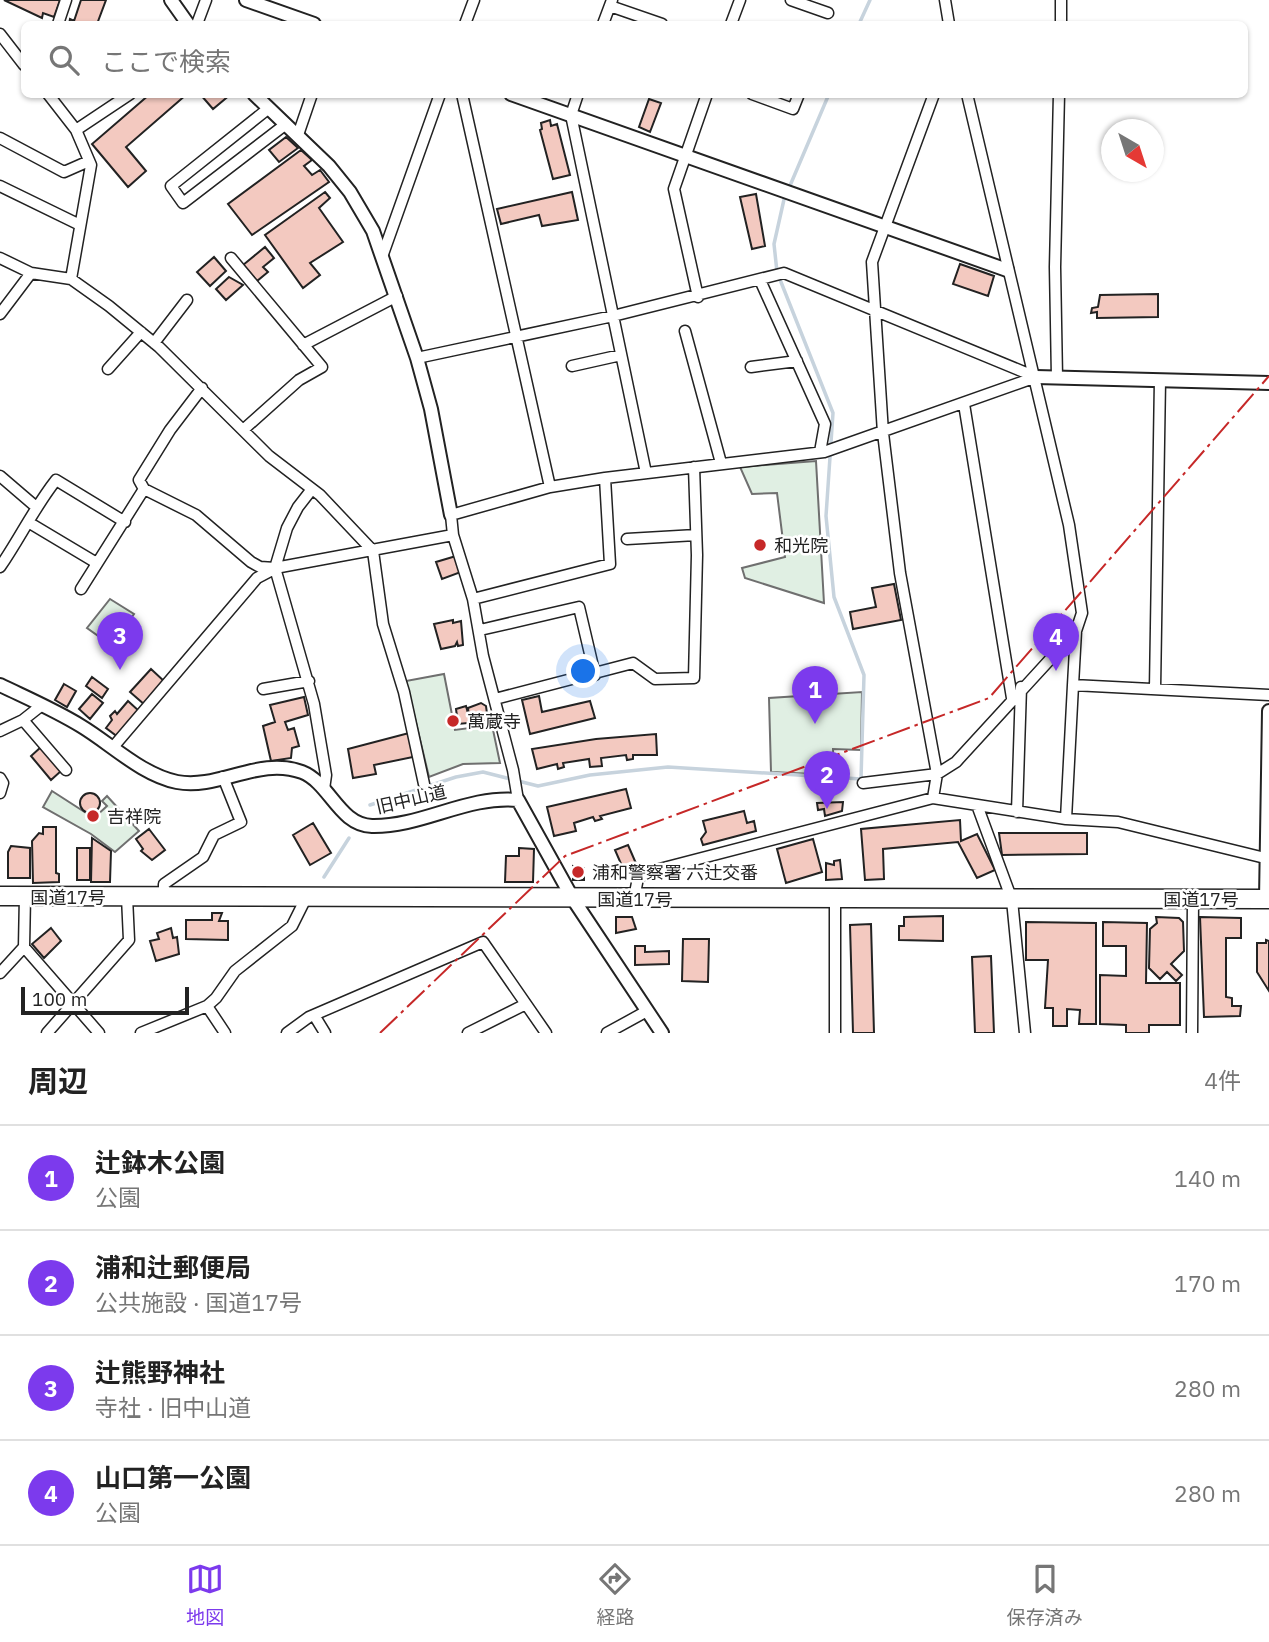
<!DOCTYPE html>
<html lang="ja">
<meta charset="utf-8">
<style>
body{margin:0;font-family:"IBM Plex Sans","Noto Sans JP",sans-serif;background:#f2f2f2;color:#222}
.compass{position:absolute;left:1101px;top:119px;width:63px;height:63px;border-radius:50%;background:#fff;box-shadow:0 2px 5px #0004;rotate:141deg}
.scale{position:absolute;left:21px;bottom:18px;width:168px;box-sizing:border-box;padding-left:7px;border:4px solid #222;border-top:0;font-size:19px;line-height:24px;white-space:nowrap;color:#222;-webkit-text-stroke:5px #fff;paint-order:stroke}
.you{position:absolute;left:584px;top:672px;width:24px;height:24px;margin:-18px;border:5px solid #fff;border-radius:50%;background:#1a73e8;box-shadow:0 0 0 10px #1a73e833}
.badge{display:grid;place-items:center;width:46px;height:46px;border-radius:50%;background:#7c3aed;color:#fff;font-size:23px;font-weight:700}
.pin{position:absolute;translate:-50% -58px;filter:drop-shadow(0 2px 4px #0008)}
.pin::after{content:'';position:absolute;top:37px;width:24px;height:21px;background:inherit;clip-path:polygon(0 0,100% 0,50% 100%)}
.list{margin:0;padding:0;list-style:none}
h2{display:flex;justify-content:space-between;align-items:center;height:91px;margin:0;padding:0 28px;font-size:30px}
h2 small{font-size:23px;font-weight:400;color:#767676}
.list li{display:grid;grid-template-columns:46px 1fr auto;gap:21px;align-items:center;box-sizing:border-box;height:105px;padding:0 28px;border-top:2px solid #e0e0e0}
.list b{display:block;font-size:26px;white-space:nowrap}
.list p{margin:0;font-size:23px;white-space:nowrap;color:#767676}
.list em{font-size:23px;font-style:normal;color:#767676}
.icon{flex:none;width:38px;height:38px;fill:none;stroke:currentColor;stroke-width:2;stroke-linecap:round;stroke-linejoin:round}
.map{position:relative;flex:none;width:1269px;height:1033px;overflow:hidden}
.search{position:absolute;background:#fff;box-shadow:0 2px 5px #0004;left:21px;right:21px;top:21px;height:77px;display:flex;align-items:center;gap:18px;box-sizing:border-box;padding:0 24px;border-radius:10px;color:#767676;font-size:26px}
.sheet{height:511px;background:#fff}
nav{display:flex;justify-content:space-around;align-items:center;box-sizing:border-box;height:98px;border-top:2px solid #e0e0e0;background:#fff;font-size:19px;color:#767676}
nav a{display:grid;justify-items:center;gap:4px}
nav .on{color:#7c3aed}
.map>svg:first-child{display:block}
</style>
<div class="map">
<svg width="1269" height="1033" viewBox="0 0 1269 1033">
<rect width="100%" height="100%" fill="#fff"/>
<!-- green -->
<path fill="#e0efe3" stroke="#6f6f6f" stroke-width="2" d="M816,461L824,603L745,578L742,568L785,557L777,493L752,494L740,467Z
M110,599L134,614L111,645L87,628Z
M444,674L455,730L492,725L500,763L463,764L429,777L406,681Z
M862,692L861,750L833,749L834,775L771,772L769,698Z
M52,791L94,818L107,806L102,801L107,796L139,831L115,852L91,834L43,807Z"/>
<g fill="none" stroke-linecap="round" stroke-linejoin="round">
<!-- stream -->
<path stroke="#c7d3dd" stroke-width="3.5" d="M859,24L870,0
M789,188L829,94
M370,805L456,777L483,772L538,786L590,775L668,767L861,779L864,675L834,597L826,516L833,413L777,272L774,244L785,195
M324,877L349,838"/>
</g>
<!-- building -->
<path fill="#f3c9c0" stroke="#222" stroke-width="2" d="M4,0H60L54,17L43,13L42,18Z
M81,0H106L97,24H69L70,19L74,21Z
M150,94H187L126,147L146,171L128,187L92,144Z
M200,94H231L213,109Z
M649,99L661,103L650,132L639,127Z
M550,120L551,126L557,124L570,175L553,179L540,130L542,129L541,123Z
M286,137L298,148L279,162L269,150Z
M301,150L312,160L304,166L312,175L320,170L329,182L252,235L228,204Z
M325,192L330,198L319,208L343,242L310,263L320,275L303,288L265,235Z
M572,192L578,220L542,226L539,215L501,224L497,209Z
M756,194L765,246L752,249L740,197Z
M265,247L274,258L263,267L268,272L257,281L243,265Z
M214,257L226,271L210,286L197,272Z
M960,264L994,276L988,296L953,284Z
M229,277L243,285L226,300L216,289Z
M1158,294V317L1097,318V312L1091,313L1092,308L1098,307L1100,295Z
M456,556L461,572L442,579L436,562Z
M894,584L901,620L853,629L850,612L876,607L872,588Z
M453,620V623L461,621L463,645L458,646L457,642L455,646L441,649L434,624Z
M151,669L165,682L145,705L130,692Z
M92,677L108,689L102,698L86,686Z
M64,684L76,691L67,707L55,700Z
M92,694L103,703L90,719L79,709Z
M539,696L542,712L590,701L595,718L530,734L522,700Z
M304,697L308,715L285,722L288,730L294,728L299,746L292,748L291,758L271,761L263,726L275,722L270,705Z
M128,701L139,711L118,737L106,728L112,720L110,716L115,711L117,714Z
M481,703L486,706L488,721L458,724L456,709L466,706L469,717L468,708Z
M409,733L413,757L374,765L376,774L353,778L348,749Z
M656,734L657,755H633V759L627,760L626,755L601,758L602,766L590,767L589,759L563,763L564,767L558,769L557,764L537,769L532,749L596,739Z
M41,747L61,771L51,780L31,756Z
M626,789L631,808L600,816L602,819L595,821L593,817L574,823L576,831L554,836L547,807Z
M80 803a10 10 0 1 1 20 0a10 10 0 1 1-20 0Z
M843,802L842,811L825,816L824,809L818,810L817,803Z
M744,811L747,823L754,821L756,831L703,845L701,839L706,832L703,821Z
M960,820L961,841L977,834L995,870L977,878L958,842L883,849L884,879L865,880L861,829Z
M313,823L331,853L310,865L293,835Z
M43,827H56V873L59,874V882L33,883L32,841L39,833L43,834Z
M149,829L165,850L152,860L141,851L143,849L136,839Z
M999,833H1087V854L1002,855Z
M92,838L111,851L110,882H91Z
M813,839L822,872L786,883L777,849Z
M628,845L638,868L625,873L615,850Z
M11,846L30,848V878H8V852Z
M77,848H90V880H77Z
M519,848L534,849L533,882H505L506,856H519Z
M840,860L842,879L826,880V863L834,865V861Z
M573,866L584,868V880H573Z
M212,913H222L219,921H228V940L186,939V920H212Z
M943,916V941L899,940V926H904V917Z
M616,917H632L636,929L616,933Z
M1156,917L1179,918L1183,922L1184,951L1171,964L1182,975L1176,981L1167,972L1160,979L1149,968L1150,929L1157,923Z
M1200,917L1241,918V938H1226V997L1232,998V1006H1241L1240,1016L1204,1017Z
M1026,922L1096,923V1024H1079L1080,1010L1067,1009V1026H1053V1008H1045L1048,960H1026Z
M1103,922L1147,923L1146,983H1180V1025H1149V1033H1126V1025L1100,1024V975L1126,976V946H1103Z
M871,924L874,1033H853L850,925Z
M51,928L61,941L44,958L32,944Z
M171,928L173,938L177,937L179,954L156,961L150,941L159,939L157,933Z
M683,939H709L708,982L682,981Z
M1266,940L1269,941V991L1257,972V943H1266Z
M635,946H645V952L669,951V964L635,965Z
M991,956L994,1033H975L972,957Z"/>
<g fill="none" stroke-linecap="round" stroke-linejoin="round">
<defs>
<path id="minor" d="M791,0L828,13
M945,0L949,24
M610,6L662,24
M58,24L66,0
M197,24L206,0
M465,24L474,0
M603,24L612,0
M731,24L740,0
M1061,24V0
M0,34L24,65
M48,94L76,130L91,165L71,279
M462,94L550,487
M578,94L571,115L646,473
M752,94L793,109L799,94
M967,94L1069,525L1082,613L1076,631L1073,685L1269,695
M269,108L171,186L183,203L286,124
M76,130L130,94
M298,135L312,94
M0,138L64,172L89,161
M0,186L80,225
M383,254L440,94
M0,258L31,273L71,279L109,306L159,347L269,456L320,495L373,551L383,624L404,692L424,784
M231,258L322,367L299,380L243,430
M760,280L825,424L820,452
M698,297L674,189L707,94
M0,314L31,273
M685,331L721,463
M154,343L187,300
M303,345L397,296
M417,358L613,316L784,273L1036,377
M572,366L621,355
M751,367L797,361
M108,369L141,332
M1057,378L1055,267L1059,94
M202,388L170,430L139,480L144,489L196,515L251,562L260,567L275,568L453,535
M964,404L1012,698
M0,476L35,506
M312,489L298,507L287,528L275,568L314,704L326,775L324,789
M28,522L95,562
M627,539L696,535
M0,567C20,538 34,508 56,480L125,522
M81,589L144,489
M473,599L610,564L605,478
M480,630L579,607L595,675
M263,689L309,681
M1155,689L1160,380
M495,699L633,663L655,679L694,678L697,555L694,467
M23,720L66,770
M0,731L23,720L42,705
M114,746L257,578L274,569
M0,778L3,783L0,793
M863,783L937,774L956,762L1076,631
M933,798L937,774L900,573L883,433L872,262L934,94
M518,800L513,770L483,656L473,599L453,535L451,515L550,487L605,478L824,452L1036,377
M977,805L1012,900L1025,1033
M1017,812L1021,687
M1066,819L1073,685
M25,896L24,947L99,1033
M164,898V884L203,857L214,835L241,822L223,777
M638,899L636,888L638,878L648,872L933,798L1066,819L1118,822L1265,858
M0,973L24,947
M207,1006L225,1033
M314,1015L325,1033
M47,1033L129,940L127,897
M141,1033L207,1006L216,998L235,971L292,926L306,898
M287,1033L309,1017L483,942L546,1033
M468,1033L526,1004
M607,1033L647,1011
M835,1033V898
M1192,1033L1193,900"/>
<path id="tertiary" d="M171,0L188,24
M246,0L314,24
M254,94L329,166L350,192L373,231L417,358L431,409L451,515
M511,94L1007,270
M1036,377L1269,383
M0,685C27,698 55,710 81,726C111,744 142,775 177,782C219,790 259,756 302,772C330,783 339,825 372,826C422,827 467,795 518,800L573,899L662,1033
M1266,899L1269,711"/>
<path id="trunk" d="M0,896L1269,899"/>
</defs>
<!-- minor casing -->
<use href="#minor" stroke="#222" stroke-width="13"/>
<!-- tertiary casing -->
<use href="#tertiary" stroke="#222" stroke-width="16"/>
<!-- trunk casing -->
<use href="#trunk" stroke="#222" stroke-width="21"/>
<!-- minor -->
<use href="#minor" stroke="#fff" stroke-width="10"/>
<!-- tertiary -->
<use href="#tertiary" stroke="#fff" stroke-width="12"/>
<!-- trunk -->
<use href="#trunk" stroke="#fff" stroke-width="18"/>
<!-- power -->
<path stroke="#c62828" stroke-width="2" stroke-dasharray="24 5 3.5 5" stroke-linecap="butt" d="M380,1033L565,856L989,698L1269,376"/>
</g>
<!-- markers -->
<g fill="#c62828" stroke="#fff" stroke-width="2.5">
<circle cx="760" cy="545" r="7"/>
<circle cx="453" cy="721" r="7"/>
<circle cx="93" cy="816" r="7"/>
<circle cx="578" cy="872" r="7"/>
</g>
<g text-anchor="middle" dominant-baseline="central" stroke-width="5" stroke-linejoin="round" paint-order="stroke">
<!-- poi labels -->
<g font-size="18" fill="#222" stroke="#fff" text-anchor="start">
<text x="774" y="545">和光院</text>
<text x="467" y="721">萬蔵寺</text>
<text x="107" y="816">吉祥院</text>
<text x="592" y="872">浦和警察署 六辻交番</text>
</g>
<!-- street labels -->
<g font-size="18" fill="#222" stroke="#fff">
<text transform="translate(411 799) rotate(-13)">旧中山道</text>
<text x="68" y="897">国道17号</text>
<text x="635" y="899">国道17号</text>
<text x="1201" y="899">国道17号</text>
</g>
</g>
</svg>
<svg class="compass" viewBox="-18 -18 36 36"><path d="M0-13l5 13h-10z" fill="#e53935"/><path d="M0 13l5-13h-10z" fill="#767676"/></svg>
<div class="scale">100 m</div>
<div class="you"></div>
<div class="pin badge" style="left:815px;top:724px">1</div>
<div class="pin badge" style="left:827px;top:809px">2</div>
<div class="pin badge" style="left:120px;top:670px">3</div>
<div class="pin badge" style="left:1056px;top:671px">4</div>
<div class="search"><svg class="icon" aria-label="search" viewBox="0 0 24 24"><circle cx="10" cy="10" r="6"/><path d="M15 15l6 6"/></svg>ここで検索</div>
</div>
<section class="sheet">
<h2>周辺<small>4件</small></h2>
<ul class="list">
<li><span class="badge">1</span><div><b>辻鉢木公園</b><p>公園</p></div><em>140 m</em></li>
<li><span class="badge">2</span><div><b>浦和辻郵便局</b><p>公共施設 · 国道17号</p></div><em>170 m</em></li>
<li><span class="badge">3</span><div><b>辻熊野神社</b><p>寺社 · 旧中山道</p></div><em>280 m</em></li>
<li><span class="badge">4</span><div><b>山口第一公園</b><p>公園</p></div><em>280 m</em></li>
</ul>
</section>
<nav>
<a class="on"><svg class="icon" aria-label="map" viewBox="0 0 24 24"><path d="M3 6l6-2 6 2 6-2v14l-6 2-6-2-6 2zM9 4v14M15 6v14"/></svg>地図</a>
<a><svg class="icon" aria-label="directions" viewBox="0 0 24 24"><path d="M12 3l9 9-9 9-9-9zM9 14v-3h6M13 9l2 2-2 2"/></svg>経路</a>
<a><svg class="icon" aria-label="saved" viewBox="0 0 24 24"><path d="M7 4h10v16l-5-4-5 4z"/></svg>保存済み</a>
</nav>
